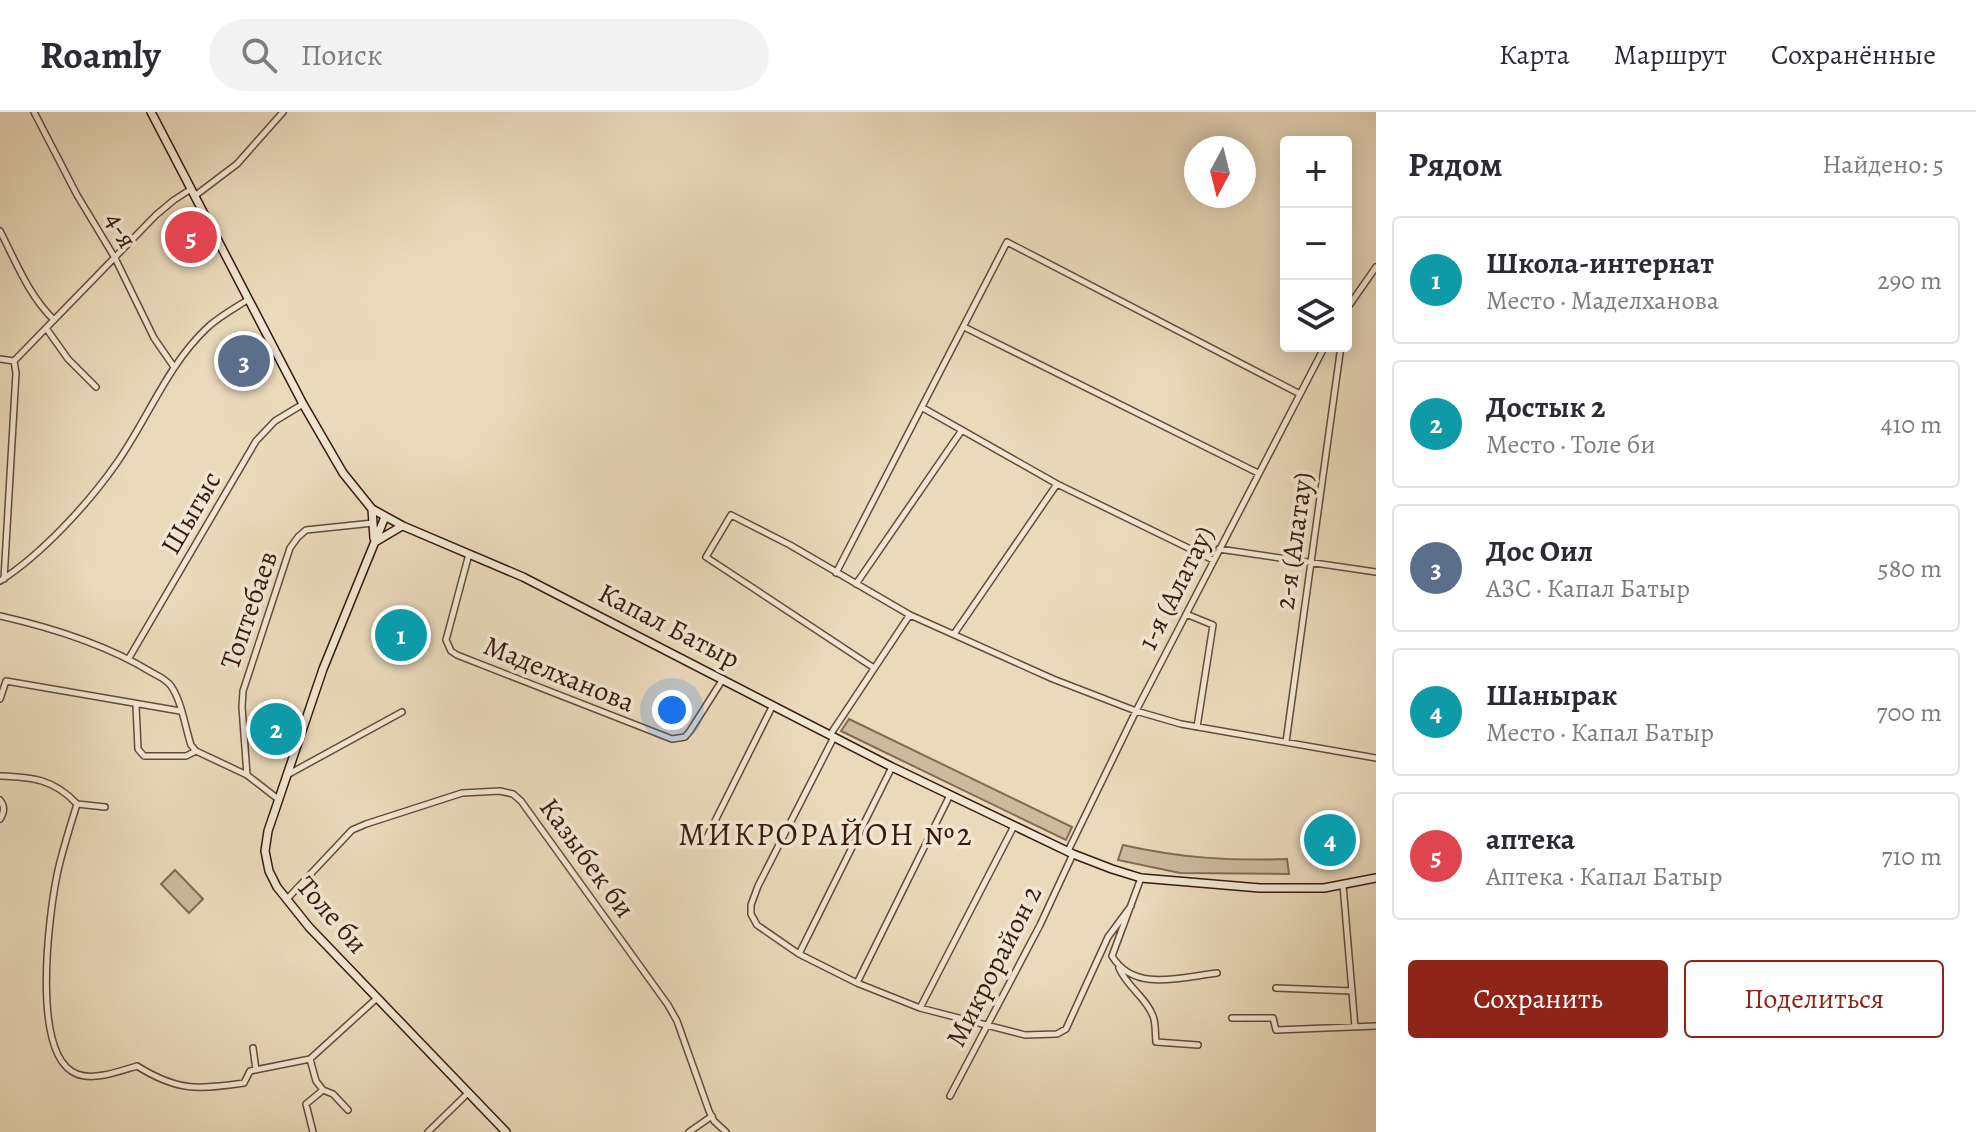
<!DOCTYPE html>
<html lang="ru">
<meta charset="utf-8">
<style>
body{margin:0;font-family:Alegreya,serif;background:#f2f2f3;color:#2b2b33}
.controls{position:absolute;right:24px;top:24px;display:grid;overflow:hidden;border-radius:8px;box-shadow:0 4px 20px #0003}
.controls button{width:72px;height:72px;display:grid;place-items:center;padding:0;border:0;border-bottom:2px solid #e1e1e2;background:#fff;color:#2b2b33;font:40px sans-serif}
.compass{position:absolute;left:1184px;top:24px;width:72px;height:72px;border-radius:50%;background:#fff;box-shadow:0 4px 20px #0003;rotate:187deg}
.you{position:absolute;left:672px;top:598px;width:28px;height:28px;margin:-20px;border:6px solid #fff;border-radius:50%;background:#1a73e8;box-shadow:0 0 0 12px #1a73e833}
.badge{display:grid;place-items:center;width:52px;height:52px;border-radius:50%;background:#8f2418;color:#fff;font-size:26px;font-weight:700}
.pin{position:absolute;translate:-50% -50%;border:4px solid #fff;box-shadow:0 2px 8px #0006}
.list{margin:0;padding:0;list-style:none}
h2{display:flex;justify-content:space-between;align-items:center;height:104px;margin:0;padding:0 32px;font-size:34px}
h2 small{font-size:26px;font-weight:400;color:#7c7c81}
.list li{display:grid;grid-template-columns:52px 1fr auto;gap:24px;align-items:center;box-sizing:border-box;height:128px;margin:0 16px 16px;padding:0 16px;border:2px solid #e1e1e2;border-radius:8px}
.list b{display:block;font-size:30px;white-space:nowrap}
.list p{margin:0;font-size:26px;white-space:nowrap;color:#7c7c81}
.list em{font-size:26px;font-style:normal;color:#7c7c81}
.actions{display:flex;gap:16px;padding:24px 32px}
.actions a{flex:1;padding:18px 0;border:2px solid #8f2418;border-radius:8px;text-align:center;font-size:28px;color:#8f2418}
.actions .main{background:#8f2418;color:#fff}
.icon{flex:none;width:44px;height:44px;fill:none;stroke:currentColor;stroke-width:2;stroke-linecap:round;stroke-linejoin:round}
.map{position:relative;flex:none;width:1376px;height:1020px;overflow:hidden}
header{display:flex;align-items:center;gap:48px;box-sizing:border-box;height:112px;padding:0 40px;background:#fff;border-bottom:2px solid #e1e1e2}
header strong{font-size:38px}
nav{display:flex;gap:44px;margin-inline-start:auto;font-size:28px}
.search{width:560px;height:72px;background:#f2f2f3;display:flex;align-items:center;gap:20px;box-sizing:border-box;padding:0 28px;border-radius:44px;color:#7c7c81;font-size:30px}
main{display:flex}
aside{flex:1;background:#fff}
.map>svg:first-child{display:block}
</style>
<header>
<strong>Roamly</strong>
<div class="search"><svg class="icon" aria-label="search" viewBox="0 0 24 24"><circle cx="10" cy="10" r="6"/><path d="M15 15l6 6"/></svg>Поиск</div>
<nav><a>Карта</a><a>Маршрут</a><a>Сохранённые</a></nav>
</header>
<main>
<div class="map">
<svg width="1376" height="1020" viewBox="0 0 1376 1020">
<rect width="100%" height="100%" fill="#ead9bb"/>
<filter id="stains"><feTurbulence type="fractalNoise" baseFrequency=".0025" numOctaves="4"/><feColorMatrix values="0 0 0 0 .2 0 0 0 0 .09 0 0 0 0 .02 0 0 0 .5 -.17"/></filter>
<radialGradient id="worn" r=".72"><stop offset=".6" stop-color="#630" stop-opacity="0"/><stop offset="1" stop-color="#630" stop-opacity=".3"/></radialGradient>
<!-- green -->
<path fill="#ccb99e" stroke="#836a56" stroke-width="2" d="M849,607L1072,715L1066,728L841,619Z
M1123,733C1180,746 1230,749 1287,747L1289,762L1180,761L1118,748Z
M175,758L203,787L189,801L161,772Z"/>
<g fill="none" stroke-linecap="round" stroke-linejoin="round">
<defs>
<path id="street" d="M34,0L77,83L115,146L154,226L174,255
M196,83L237,52L283,0
M0,119C16,150 29,184 54,208
M1346,198L1376,155
M964,215L1258,361
M46,216L68,247L96,275
M0,247L14,249
M14,249L156,103L174,88L191,77
M923,296L1057,372L1213,448
M1219,437L1376,460
M469,442L446,528L451,539L457,543L672,627L685,625L690,619L723,567
M836,461L1007,130L1300,282
M4,467L16,261L14,249
M0,469C41,443 88,392 116,352C148,307 167,253 208,215C220,204 235,196 249,187
M856,472L962,318
M1186,502L1213,513L1197,615
M0,504C53,516 105,532 151,560C158,564 166,567 171,574C182,590 185,615 191,633L196,639L247,663L278,687
M954,522L1057,372
M129,546L256,329L275,309L303,292
M874,556L706,445L731,403L790,433L910,503L1053,567L1136,599L1181,612L1376,646
M0,587L6,569L180,599
M136,594L138,637L144,644H186L196,639
M830,623L909,504
M834,625L758,774L751,793V802L757,813L799,842L857,871L920,896L1025,923L1057,922L1066,917L1108,825L1131,794
M1286,630L1341,234
M247,663L242,595L243,579L290,436L298,425L306,418L373,411
M287,663L402,600
M0,664C32,665 54,667 77,692L105,695
M0,688C5,694 4,701 0,707
M77,692C70,715 62,739 57,763C49,803 30,944 77,962C94,969 120,959 137,954C177,979 198,978 244,971L250,959L310,947L377,886
M705,729L773,593
M1068,739L1136,599L1325,234
M1141,766L1112,844C1134,881 1182,865 1217,861
M1343,773L1355,915
M288,786L352,718L366,712L462,681L500,679L513,682L521,689L668,893L677,909L709,999L714,1009L726,1020
M799,842L892,655
M1119,856C1127,875 1146,885 1153,904C1156,911 1155,922 1156,930L1198,933
M857,871L950,683
M1276,876L1352,879
M920,896L1014,714
M1232,906H1273L1276,918L1376,914
M253,936L256,958
M310,947L316,969L323,978L333,982L348,998
M950,984L1040,813L1073,742
M313,1020L306,992L323,978
M428,1020L468,981
M689,1020L712,1004"/>
<path id="secondary" d="M151,0L303,292L343,361L372,397L403,414L523,465L892,655L1073,742L1112,757L1141,766L1260,776H1324L1376,766
M372,397L374,426
M385,405L323,557L268,719L265,739L269,759L277,775L309,815L506,1020
M375,430L402,414"/>
</defs>
<!-- street casing -->
<use href="#street" stroke="#664a39" stroke-width="8"/>
<!-- secondary casing -->
<use href="#secondary" stroke="#3a1a0e" stroke-width="10"/>
<!-- street -->
<use href="#street" stroke="#f1e6d3" stroke-width="5"/>
<!-- secondary -->
<use href="#secondary" stroke="#f1e6d3" stroke-width="7"/>
</g>
<g text-anchor="middle" dominant-baseline="central" stroke-width="7" stroke-linejoin="round" paint-order="stroke">
<!-- street labels -->
<g font-size="28" fill="#3a1a0e" stroke="#f1e6d3">
<text transform="translate(121 118) rotate(60)">4-я</text>
<text transform="translate(191 401) rotate(-60)">Шыгыс</text>
<text transform="translate(1294 429) rotate(-82)">2-я (Алатау)</text>
<text transform="translate(1176 476) rotate(-63)">1-я (Алатау)</text>
<text transform="translate(249 498) rotate(-71)">Топтебаев</text>
<text transform="translate(669 514) rotate(27)">Капал Батыр</text>
<text transform="translate(559 562) rotate(22)">Маделханова</text>
<text transform="translate(587 746) rotate(54)">Казыбек би</text>
<text transform="translate(332 803) rotate(49)">Толе би</text>
<text transform="translate(994 854) rotate(-63)">Микрорайон 2</text>
</g>
<!-- quarter labels -->
<g font-size="32" letter-spacing="2" fill="#3a1a0e" stroke="#f1e6d3">
<text x="826" y="722">МИКРОРАЙОН №2</text>
</g>
</g>
<rect width="100%" height="100%" filter="url(#stains)"/>
<rect width="100%" height="100%" fill="url(#worn)"/>
</svg>
<div class="controls">
<button>+</button>
<button>−</button>
<button><svg class="icon" aria-label="layers" viewBox="0 0 24 24"><path d="M12 4l9 5-9 5-9-5zM3 14l9 5 9-5"/></svg></button>
</div>
<svg class="compass" viewBox="-18 -18 36 36"><path d="M0-13l5 13h-10z" fill="#e53935"/><path d="M0 13l5-13h-10z" fill="#7c7c81"/></svg>
<div class="you"></div>
<div class="pin badge" style="left:401px;top:523px;background:#0f9aa8">1</div>
<div class="pin badge" style="left:276px;top:617px;background:#0f9aa8">2</div>
<div class="pin badge" style="left:244px;top:249px;background:#5c6f8a">3</div>
<div class="pin badge" style="left:1330px;top:728px;background:#0f9aa8">4</div>
<div class="pin badge" style="left:191px;top:125px;background:#e0444e">5</div>
</div>
<aside>
<h2>Рядом<small>Найдено: 5</small></h2>
<ul class="list">
<li><span class="badge" style="background:#0f9aa8">1</span><div><b>Школа-интернат</b><p>Место · Маделханова</p></div><em>290 m</em></li>
<li><span class="badge" style="background:#0f9aa8">2</span><div><b>Достык 2</b><p>Место · Толе би</p></div><em>410 m</em></li>
<li><span class="badge" style="background:#5c6f8a">3</span><div><b>Дос Оил</b><p>АЗС · Капал Батыр</p></div><em>580 m</em></li>
<li><span class="badge" style="background:#0f9aa8">4</span><div><b>Шанырак</b><p>Место · Капал Батыр</p></div><em>700 m</em></li>
<li><span class="badge" style="background:#e0444e">5</span><div><b>аптека</b><p>Аптека · Капал Батыр</p></div><em>710 m</em></li>
</ul>
<div class="actions"><a class="main">Сохранить</a><a>Поделиться</a></div>
</aside>
</main>
